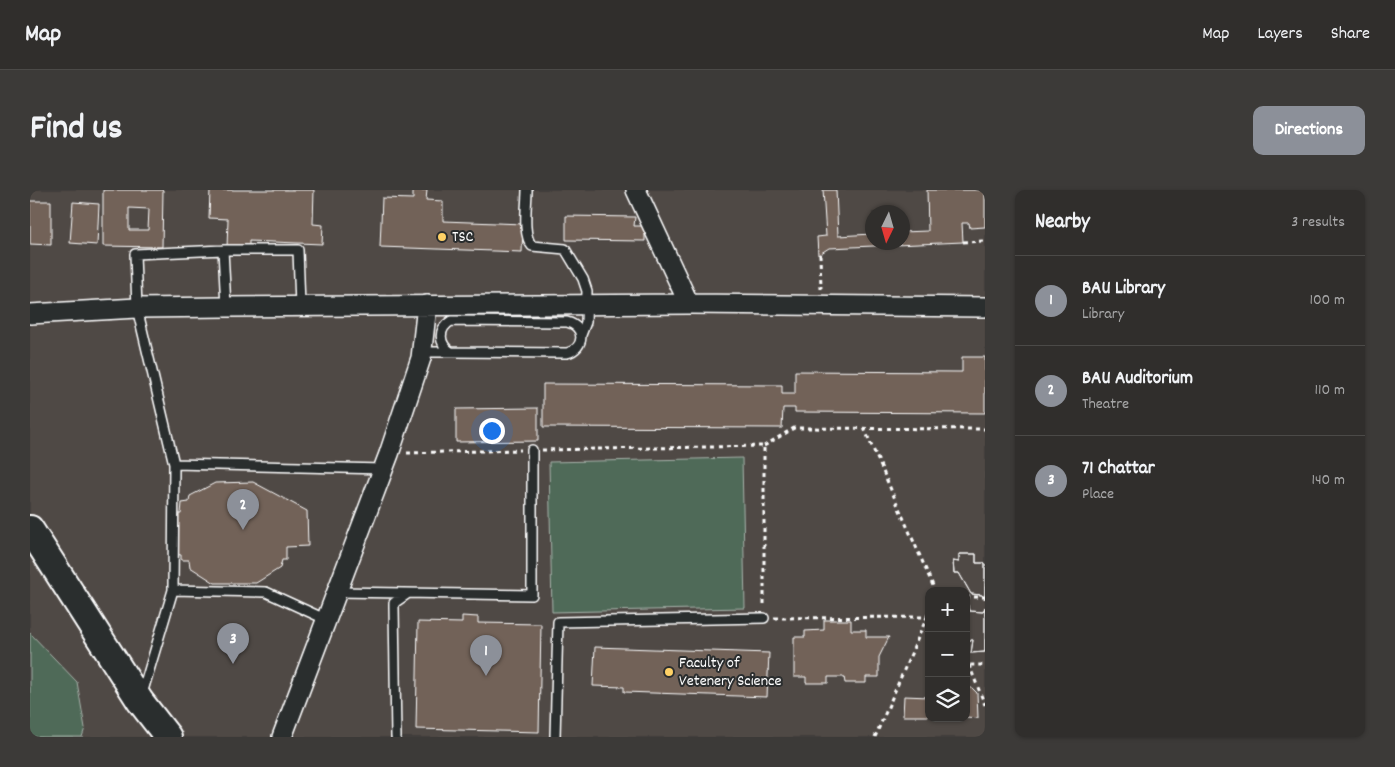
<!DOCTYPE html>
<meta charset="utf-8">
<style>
body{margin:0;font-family:Dekko,sans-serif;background:#3c3a38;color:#f1f3f6}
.controls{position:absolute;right:15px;bottom:15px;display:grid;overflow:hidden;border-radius:10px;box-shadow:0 1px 4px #0004}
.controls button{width:45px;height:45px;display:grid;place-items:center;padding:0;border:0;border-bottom:1px solid #4b4a48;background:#302e2c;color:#f1f3f6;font:25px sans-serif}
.compass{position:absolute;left:835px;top:15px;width:45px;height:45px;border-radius:50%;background:#302e2c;box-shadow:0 1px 4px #0004;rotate:185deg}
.you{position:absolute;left:461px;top:240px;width:18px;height:18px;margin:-12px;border:4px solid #fff;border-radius:50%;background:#1a73e8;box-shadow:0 0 0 8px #1a73e833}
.badge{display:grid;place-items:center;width:32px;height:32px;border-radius:50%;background:#8c9099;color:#fff;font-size:16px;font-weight:700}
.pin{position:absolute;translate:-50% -41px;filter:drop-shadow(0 1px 2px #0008)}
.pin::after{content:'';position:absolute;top:26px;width:18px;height:15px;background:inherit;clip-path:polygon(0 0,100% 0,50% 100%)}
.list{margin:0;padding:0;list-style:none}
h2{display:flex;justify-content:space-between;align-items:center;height:65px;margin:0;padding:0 20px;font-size:21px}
h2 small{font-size:16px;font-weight:400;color:#a8a8a9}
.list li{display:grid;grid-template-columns:32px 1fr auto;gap:15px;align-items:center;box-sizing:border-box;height:90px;padding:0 20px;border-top:1px solid #4b4a48}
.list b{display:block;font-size:19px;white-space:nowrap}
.list p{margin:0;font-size:16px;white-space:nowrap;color:#a8a8a9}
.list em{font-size:16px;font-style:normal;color:#a8a8a9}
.icon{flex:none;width:28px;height:28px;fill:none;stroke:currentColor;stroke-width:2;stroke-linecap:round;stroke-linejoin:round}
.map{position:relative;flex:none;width:955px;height:547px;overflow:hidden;border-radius:10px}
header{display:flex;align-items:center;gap:30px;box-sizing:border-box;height:70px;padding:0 25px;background:#302e2c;border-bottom:1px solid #4b4a48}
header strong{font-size:24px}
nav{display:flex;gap:28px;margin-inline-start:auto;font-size:18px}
.intro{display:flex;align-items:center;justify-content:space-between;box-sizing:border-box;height:120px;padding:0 30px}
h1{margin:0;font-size:35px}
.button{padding:12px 22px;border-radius:10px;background:#8c9099;color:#fff;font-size:18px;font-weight:700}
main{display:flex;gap:30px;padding:0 30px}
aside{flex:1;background:#302e2c;border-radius:10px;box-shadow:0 1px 4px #0004}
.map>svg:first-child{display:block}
</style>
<header>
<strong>Map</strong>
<nav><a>Map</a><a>Layers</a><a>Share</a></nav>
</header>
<div class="intro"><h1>Find us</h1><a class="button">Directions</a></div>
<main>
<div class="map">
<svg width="955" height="547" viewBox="0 0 955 547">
<rect width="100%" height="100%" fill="#403d3b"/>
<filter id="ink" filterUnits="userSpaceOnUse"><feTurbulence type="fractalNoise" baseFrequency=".02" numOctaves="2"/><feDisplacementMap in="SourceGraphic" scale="10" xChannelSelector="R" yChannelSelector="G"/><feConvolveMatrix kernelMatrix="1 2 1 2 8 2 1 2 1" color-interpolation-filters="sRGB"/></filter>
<g filter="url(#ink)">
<!-- built -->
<path fill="#4f4844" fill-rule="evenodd" d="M0,0H955V547H0ZM842,22H872V52H842ZM899,401H936V528H899Z"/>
<!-- green -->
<path fill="#506a59" stroke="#a8b4ac" d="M712,268L715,418L522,422L519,272Z
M0,443L47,492L55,538L52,547H0Z"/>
<!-- building -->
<path fill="#726259" stroke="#fff" fill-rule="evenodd" d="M73,0H133L132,57L73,56ZM99,18L119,19L118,40H99Z
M180,0H284L283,34L293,35L292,54L219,51V59L197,58L198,29L179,28Z
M383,0H397L396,10L413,11V31L493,34L492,62L350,57L352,8L383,9Z
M793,0H806L808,46L842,44V52H872V42L898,41L897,0H955V37L940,38L939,33H932L933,52L799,58L788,65L787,47L796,46Z
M0,11H21V55L0,54Z
M43,12L69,14L67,55L40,53Z
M536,26L605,27L604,36H615V51L536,50Z
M932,167H955V223L765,222V218H753L752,238L513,237V194L752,195V204H765V181L932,182Z
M508,218V251L426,252V219Z
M223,292L277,321L278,356L256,357V370H252L250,378L226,393H185L160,377L159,370H151V365L144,364L146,324H151L152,313L159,312L160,306L185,293Z
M929,364H946V373H955V409L952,405L941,404L929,383H924L923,371L929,372Z
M929,364H946V373H955V409L952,405L941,404L929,383H924L923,371L929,372Z
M936,415H938L939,421L953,422L955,417V462L941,463L943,450H936Z
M936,415H938L939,421L953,422L955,417V462L941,463L943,450H936Z
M432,426L448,427V433L511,434L509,542L386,539L388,432L432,433Z
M794,430H821V440H836V447H859L849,467V487H836V493H815L814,487H798V493H776V487H764V447H775V441L794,440Z
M565,457L739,463L737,507L594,502V497L563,496Z
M936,498H942L947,503L948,528L936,527Z
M874,506L899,507V526H873Z"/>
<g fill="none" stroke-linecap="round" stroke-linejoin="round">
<defs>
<path id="lane" d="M497,0C497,15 492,45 502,56L535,59L553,89L557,101L556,132L551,145
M196,117L193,60H268L270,116
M421,131L537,132C556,137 555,158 537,163L421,162C408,153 408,139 421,131Z
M393,167L399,162H420
M144,274L353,279
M143,400L144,274L107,118L105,64L193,60
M308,402L502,405V260
M112,504L143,400L236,402L297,430
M366,547L364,417V413L377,404
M525,547L528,432L734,428"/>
<path id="street" d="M606,0L659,114
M0,124L107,118L196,117L659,114L955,117
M252,547L359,264L391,168L397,115"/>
<path id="secondary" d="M0,339L110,511L138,547"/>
</defs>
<!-- lane casing -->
<use href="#lane" stroke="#fff" stroke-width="12"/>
<!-- street casing -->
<use href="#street" stroke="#fff" stroke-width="22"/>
<!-- secondary casing -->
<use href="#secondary" stroke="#fff" stroke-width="30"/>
<!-- path -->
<path stroke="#fff" stroke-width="3" stroke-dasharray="4 4" stroke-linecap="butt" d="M933,52L955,51
M790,64L791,99
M834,238L904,398L903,401
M734,256L764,238L955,239
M512,260L734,256V417
M377,263L491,260
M936,407H955
M744,428L897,427L899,418
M936,469L939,475H955
M939,475L955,515
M845,547L897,427"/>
<!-- lane -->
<use href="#lane" stroke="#2a2d2e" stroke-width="9"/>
<!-- street -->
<use href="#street" stroke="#2a2d2e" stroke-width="19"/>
<!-- secondary -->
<use href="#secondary" stroke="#2a2d2e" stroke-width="26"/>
</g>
</g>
<!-- markers -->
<g fill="#ffd166" stroke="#2a2d2e" stroke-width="2">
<circle cx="412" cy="47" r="5"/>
<circle cx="639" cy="482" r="5"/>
</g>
<g text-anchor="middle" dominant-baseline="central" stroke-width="4" stroke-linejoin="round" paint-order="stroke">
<!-- poi labels -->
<g font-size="16" fill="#fff" stroke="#2a2d2e" text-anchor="start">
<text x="422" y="47">TSC</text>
<text x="649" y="473">Faculty of<tspan x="649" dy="18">Vetenery Science</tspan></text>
</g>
</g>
</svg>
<div class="controls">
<button>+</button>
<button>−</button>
<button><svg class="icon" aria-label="layers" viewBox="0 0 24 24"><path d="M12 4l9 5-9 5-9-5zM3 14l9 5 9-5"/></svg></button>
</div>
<svg class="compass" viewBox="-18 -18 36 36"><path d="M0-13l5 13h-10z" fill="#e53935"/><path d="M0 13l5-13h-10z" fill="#a8a8a9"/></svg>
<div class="you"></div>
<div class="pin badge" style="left:456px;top:486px">1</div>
<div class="pin badge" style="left:213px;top:340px">2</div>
<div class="pin badge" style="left:203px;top:474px">3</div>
</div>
<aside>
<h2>Nearby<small>3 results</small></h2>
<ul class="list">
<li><span class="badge">1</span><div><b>BAU Library</b><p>Library</p></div><em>100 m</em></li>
<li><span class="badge">2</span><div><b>BAU Auditorium</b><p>Theatre</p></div><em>110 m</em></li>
<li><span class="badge">3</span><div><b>71 Chattar</b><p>Place</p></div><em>140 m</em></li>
</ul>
</aside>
</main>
